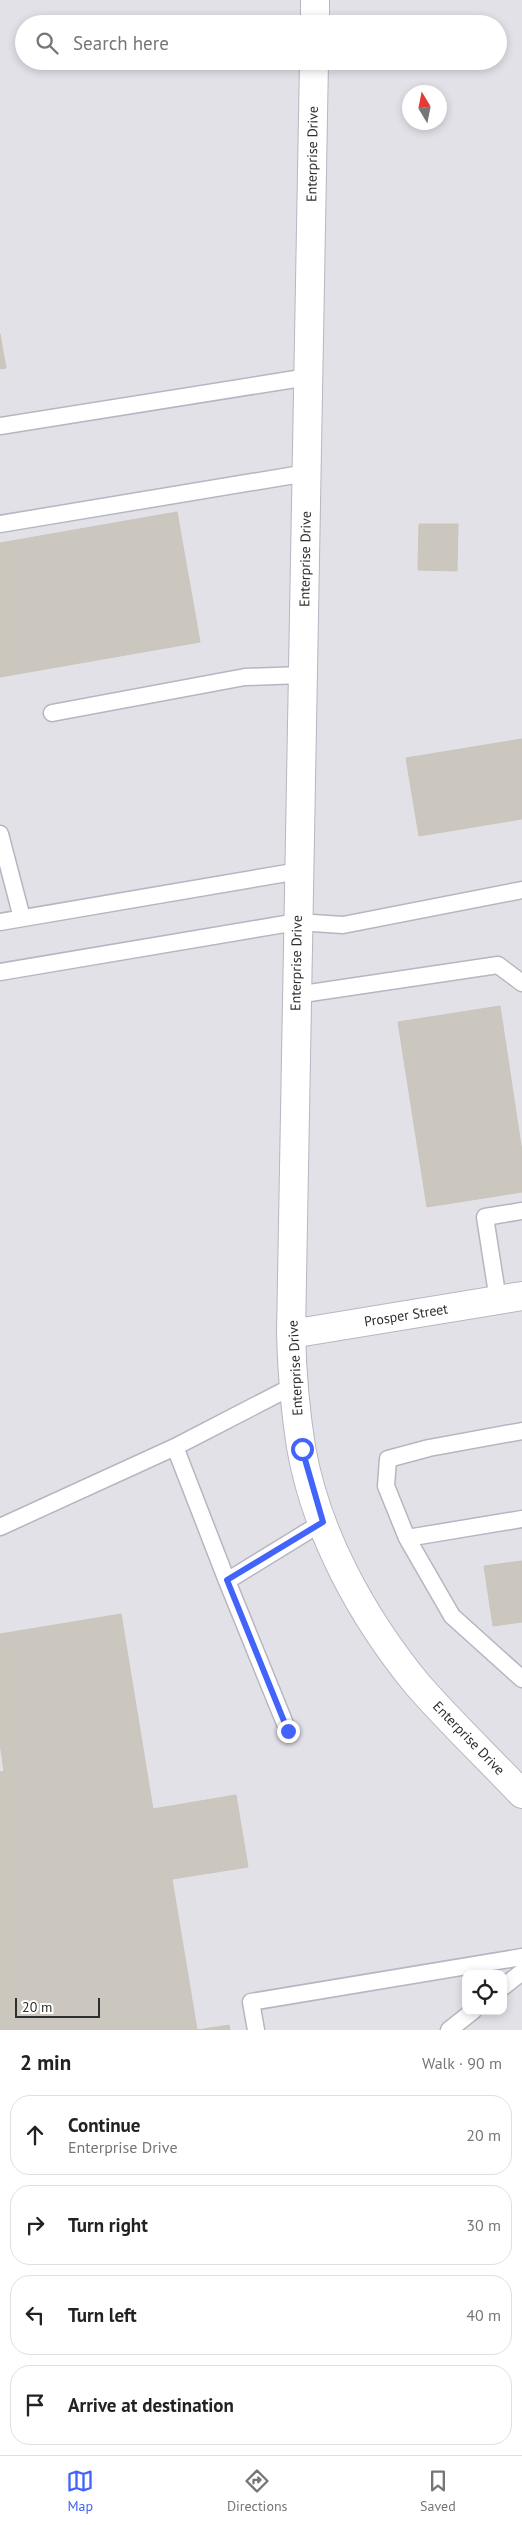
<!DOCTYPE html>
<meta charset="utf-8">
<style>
body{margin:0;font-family:"PT Sans",sans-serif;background:#f6f6f6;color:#222}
.controls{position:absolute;right:15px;bottom:15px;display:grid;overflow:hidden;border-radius:10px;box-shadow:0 2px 8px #0003}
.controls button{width:45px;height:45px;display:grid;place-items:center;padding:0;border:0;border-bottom:1px solid #e0e0e0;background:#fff;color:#222;font:25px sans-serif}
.compass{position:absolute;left:402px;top:85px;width:45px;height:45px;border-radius:50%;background:#fff;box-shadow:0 2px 8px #0003;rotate:350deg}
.scale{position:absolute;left:15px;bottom:12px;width:85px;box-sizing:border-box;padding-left:5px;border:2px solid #2e2e2e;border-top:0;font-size:14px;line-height:18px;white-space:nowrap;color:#2e2e2e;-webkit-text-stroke:4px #fff;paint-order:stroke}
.stop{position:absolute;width:15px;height:15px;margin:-11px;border:4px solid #4264fb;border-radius:50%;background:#fff}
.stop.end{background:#4264fb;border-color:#fff;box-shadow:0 1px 5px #0008}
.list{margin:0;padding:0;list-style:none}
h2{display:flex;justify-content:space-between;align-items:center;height:65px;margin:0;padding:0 20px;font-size:21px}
h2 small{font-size:16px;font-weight:400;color:#767676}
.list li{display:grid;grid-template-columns:32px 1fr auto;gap:15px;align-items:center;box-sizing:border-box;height:80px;margin:0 10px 10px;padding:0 10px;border:1px solid #e0e0e0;border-radius:20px}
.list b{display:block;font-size:19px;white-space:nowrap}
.list p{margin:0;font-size:16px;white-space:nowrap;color:#767676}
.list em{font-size:16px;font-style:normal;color:#767676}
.icon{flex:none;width:28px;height:28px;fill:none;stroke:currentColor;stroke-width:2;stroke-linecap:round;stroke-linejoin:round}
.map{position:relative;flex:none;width:522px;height:2030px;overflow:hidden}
.search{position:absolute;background:#fff;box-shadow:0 2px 8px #0003;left:15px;right:15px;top:15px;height:55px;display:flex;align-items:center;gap:12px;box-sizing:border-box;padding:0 18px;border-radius:28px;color:#767676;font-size:19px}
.sheet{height:425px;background:#fff}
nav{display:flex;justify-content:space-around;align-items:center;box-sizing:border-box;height:70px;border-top:1px solid #e0e0e0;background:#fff;font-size:14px;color:#767676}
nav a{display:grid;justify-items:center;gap:2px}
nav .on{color:#4264fb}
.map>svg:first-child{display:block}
</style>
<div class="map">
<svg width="522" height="2030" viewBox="0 0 522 2030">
<rect width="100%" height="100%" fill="#efe9e1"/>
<!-- industrial -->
<path fill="#e3e1e8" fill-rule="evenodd" d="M0,0H522V2030H0ZM24,24H498V61H24ZM410,92H440V122H410ZM466,1974H503V2011H466Z"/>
<!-- building -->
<path fill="#cbc7bf" stroke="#cbc5ba" d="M0,334L6,368L0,369Z
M177,512L200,642L0,677V543Z
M419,524H458L457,571L418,570Z
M522,739V819L419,836L406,758Z
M500,1006L522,1152V1192L427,1207L398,1022Z
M522,1561V1622L493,1626L484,1566Z
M121,1614L153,1809L236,1795L248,1867L172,1879L197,2030L229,2025L230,2030H0V1772L4,1771L0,1743V1634Z"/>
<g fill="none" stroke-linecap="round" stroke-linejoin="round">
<defs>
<path id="lane" d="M0,426L308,377
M0,524L307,473
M52,713L245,677L303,675
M0,834L22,918
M0,922L299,871
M0,972L297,922L343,925L522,890
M296,995L498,965L522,983
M498,1300L485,1217L522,1211
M522,1431L429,1448L388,1459L386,1486L407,1538L452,1616L522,1679
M175,1447L227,1581L323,1522
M0,1527L175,1447L293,1386
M407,1538L522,1519
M227,1581L288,1731
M503,1987L522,1972
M256,2030L251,2002L522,1957
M449,2030L473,2011"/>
<path id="street" d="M315,24V0
M314,61L291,1334C292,1372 295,1409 301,1447C316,1533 362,1617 417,1684C450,1722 487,1757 522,1794
M291,1334L522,1296"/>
</defs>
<!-- lane casing -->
<use href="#lane" stroke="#b4b7c1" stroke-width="19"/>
<!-- street casing -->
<use href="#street" stroke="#b4b7c1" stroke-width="30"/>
<!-- lane -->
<use href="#lane" stroke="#fff" stroke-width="16"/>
<!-- street -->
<use href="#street" stroke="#fff" stroke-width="28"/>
</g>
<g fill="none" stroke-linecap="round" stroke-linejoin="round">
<!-- route -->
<path stroke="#4264fb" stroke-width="6" d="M288,1731L227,1580L323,1522L302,1449"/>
</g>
<g text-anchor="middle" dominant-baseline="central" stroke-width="5" stroke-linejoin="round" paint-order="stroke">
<!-- street labels -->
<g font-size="14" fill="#2e2e2e" stroke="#fff">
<text transform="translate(312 154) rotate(-89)">Enterprise Drive</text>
<text transform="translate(305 559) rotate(-89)">Enterprise Drive</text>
<text transform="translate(296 963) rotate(-89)">Enterprise Drive</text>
<text transform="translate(406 1315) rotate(-9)">Prosper Street</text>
<text transform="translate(295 1368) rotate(-93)">Enterprise Drive</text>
<text transform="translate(469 1738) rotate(46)">Enterprise Drive</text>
</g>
</g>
</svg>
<div class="controls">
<button><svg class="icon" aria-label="locate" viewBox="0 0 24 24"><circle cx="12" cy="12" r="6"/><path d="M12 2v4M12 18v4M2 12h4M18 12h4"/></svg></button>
</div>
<svg class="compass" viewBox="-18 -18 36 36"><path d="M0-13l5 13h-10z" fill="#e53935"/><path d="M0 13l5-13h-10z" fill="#767676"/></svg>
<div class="scale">20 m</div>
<div class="stop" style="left:302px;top:1449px"></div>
<div class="stop end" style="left:288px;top:1731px"></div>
<div class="search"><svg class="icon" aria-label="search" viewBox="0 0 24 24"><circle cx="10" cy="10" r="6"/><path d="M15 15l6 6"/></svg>Search here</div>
</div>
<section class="sheet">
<h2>2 min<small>Walk · 90 m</small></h2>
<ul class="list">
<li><svg class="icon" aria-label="ahead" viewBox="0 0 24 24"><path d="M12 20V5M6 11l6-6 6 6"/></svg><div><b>Continue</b><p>Enterprise Drive</p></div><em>20 m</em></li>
<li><svg class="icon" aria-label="right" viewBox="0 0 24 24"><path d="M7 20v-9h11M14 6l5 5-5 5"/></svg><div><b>Turn right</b></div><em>30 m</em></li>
<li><svg class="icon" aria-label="left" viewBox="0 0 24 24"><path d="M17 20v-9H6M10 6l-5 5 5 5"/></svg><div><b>Turn left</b></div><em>40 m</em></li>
<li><svg class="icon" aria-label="arrive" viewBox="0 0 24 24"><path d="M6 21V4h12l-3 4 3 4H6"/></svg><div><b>Arrive at destination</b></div></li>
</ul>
</section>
<nav>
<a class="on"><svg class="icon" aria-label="map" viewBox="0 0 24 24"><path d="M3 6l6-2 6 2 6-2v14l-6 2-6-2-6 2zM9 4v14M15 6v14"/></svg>Map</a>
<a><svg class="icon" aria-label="directions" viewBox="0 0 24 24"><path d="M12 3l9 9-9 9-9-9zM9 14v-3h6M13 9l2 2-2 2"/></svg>Directions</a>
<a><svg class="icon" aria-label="saved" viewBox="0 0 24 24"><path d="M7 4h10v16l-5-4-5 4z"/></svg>Saved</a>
</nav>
